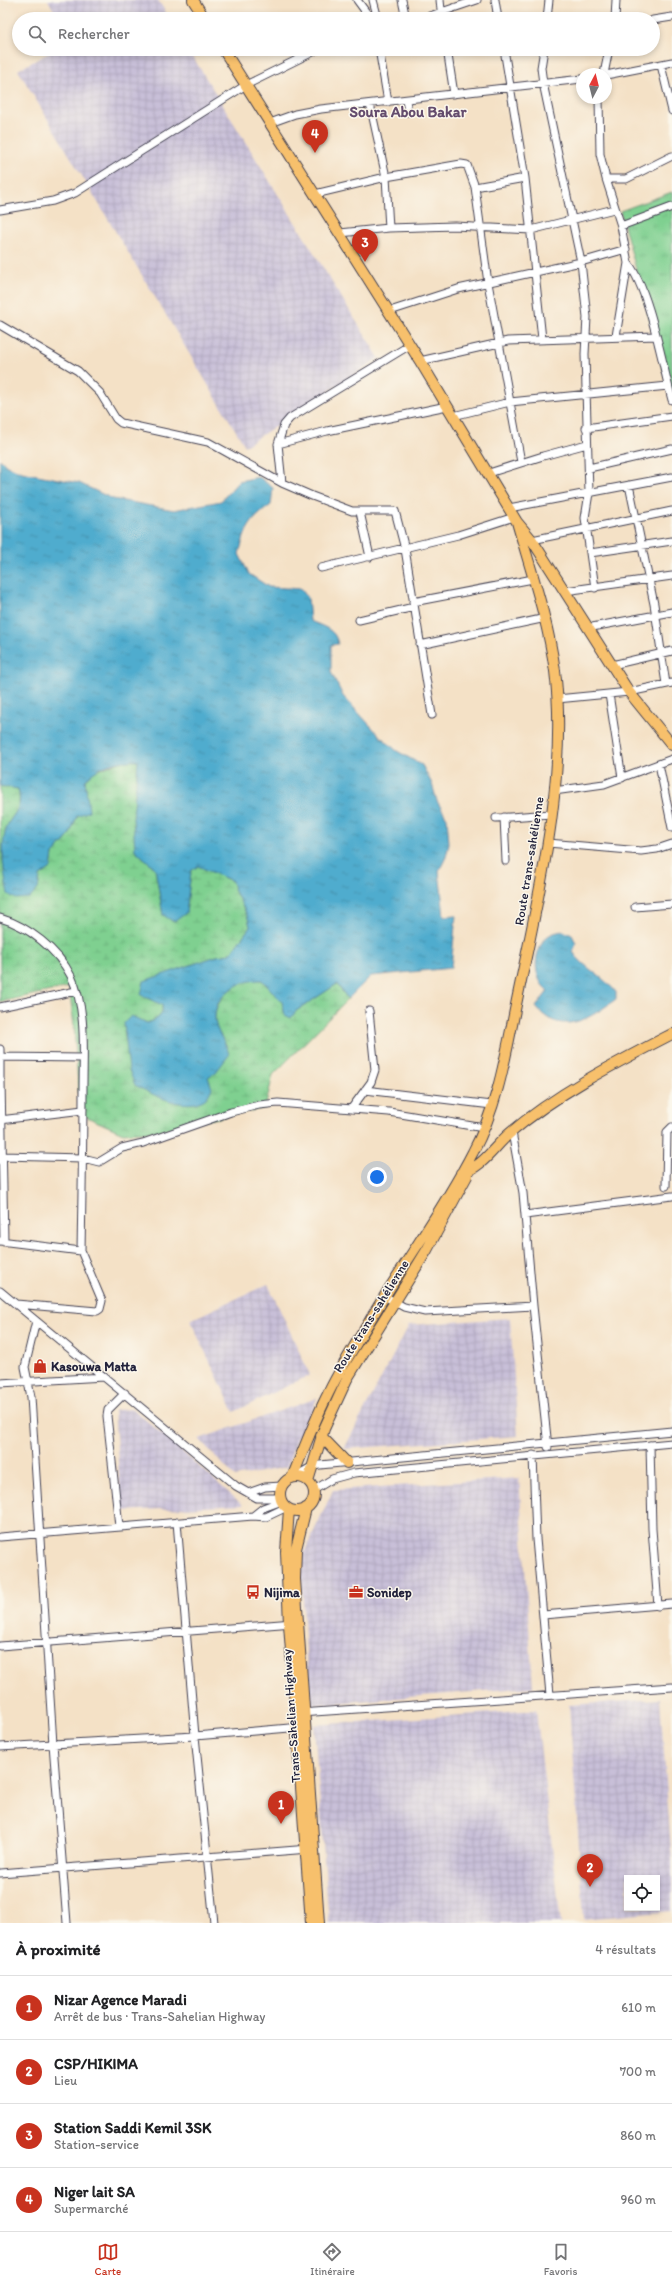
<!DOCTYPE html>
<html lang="fr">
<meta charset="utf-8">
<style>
body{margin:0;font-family:Itim,sans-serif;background:#f6f6f6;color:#202124}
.controls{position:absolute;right:12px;bottom:12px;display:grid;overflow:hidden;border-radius:0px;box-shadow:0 2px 6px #0003}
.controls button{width:36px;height:36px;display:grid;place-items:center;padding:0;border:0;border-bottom:1px solid #e0e0e0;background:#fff;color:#202124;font:20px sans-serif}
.compass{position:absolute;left:576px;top:68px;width:36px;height:36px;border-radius:50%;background:#fff;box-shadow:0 2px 6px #0003;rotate:7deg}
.you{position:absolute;left:377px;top:1177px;width:14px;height:14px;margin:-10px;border:3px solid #fff;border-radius:50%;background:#1a73e8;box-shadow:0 0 0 6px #1a73e833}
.badge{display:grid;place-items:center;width:26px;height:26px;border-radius:50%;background:#c8321e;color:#fff;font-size:13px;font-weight:700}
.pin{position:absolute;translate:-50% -33px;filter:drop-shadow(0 1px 2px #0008)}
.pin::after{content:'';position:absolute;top:21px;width:14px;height:12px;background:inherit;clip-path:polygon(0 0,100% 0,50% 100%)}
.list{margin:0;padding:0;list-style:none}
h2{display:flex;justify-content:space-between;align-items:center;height:52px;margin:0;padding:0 16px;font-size:17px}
h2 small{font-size:13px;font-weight:400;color:#757577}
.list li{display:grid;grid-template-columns:26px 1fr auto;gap:12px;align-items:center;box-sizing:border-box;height:64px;padding:0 16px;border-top:1px solid #e0e0e0}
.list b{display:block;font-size:15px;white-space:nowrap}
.list p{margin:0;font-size:13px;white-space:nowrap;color:#757577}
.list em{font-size:13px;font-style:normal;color:#757577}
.icon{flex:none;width:22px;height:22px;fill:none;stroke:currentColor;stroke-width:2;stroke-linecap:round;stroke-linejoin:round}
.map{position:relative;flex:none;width:672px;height:1923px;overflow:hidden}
.search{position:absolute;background:#fff;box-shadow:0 2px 6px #0003;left:12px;right:12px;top:12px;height:44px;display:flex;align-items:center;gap:10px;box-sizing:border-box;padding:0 14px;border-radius:22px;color:#757577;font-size:15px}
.sheet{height:308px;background:#fff}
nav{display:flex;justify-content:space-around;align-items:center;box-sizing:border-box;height:56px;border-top:1px solid #e0e0e0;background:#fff;font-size:11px;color:#757577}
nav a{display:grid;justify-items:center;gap:2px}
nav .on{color:#c8321e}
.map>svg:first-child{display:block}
</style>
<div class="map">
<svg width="672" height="1923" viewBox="0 0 672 1923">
<defs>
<pattern id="industrial-grid" width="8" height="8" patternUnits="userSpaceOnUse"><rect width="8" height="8" fill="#c8bfd8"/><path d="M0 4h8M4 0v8" fill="none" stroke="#aca4ba"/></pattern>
<pattern id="wetland-marsh" width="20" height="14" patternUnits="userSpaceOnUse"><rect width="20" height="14" fill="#7fd090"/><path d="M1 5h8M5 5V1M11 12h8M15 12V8" fill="none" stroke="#6db27d"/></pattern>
<pattern id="park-tufts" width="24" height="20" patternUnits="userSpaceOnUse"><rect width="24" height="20" fill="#7fd090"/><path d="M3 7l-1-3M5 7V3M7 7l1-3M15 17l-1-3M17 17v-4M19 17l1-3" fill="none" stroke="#6db27d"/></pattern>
<pattern id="water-ripples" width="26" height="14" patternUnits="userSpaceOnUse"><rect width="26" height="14" fill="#50acce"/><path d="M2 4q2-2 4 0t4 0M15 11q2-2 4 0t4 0" fill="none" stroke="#428ca8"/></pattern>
</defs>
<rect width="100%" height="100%" fill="#fbf7ec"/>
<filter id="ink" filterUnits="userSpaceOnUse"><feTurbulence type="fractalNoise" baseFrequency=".025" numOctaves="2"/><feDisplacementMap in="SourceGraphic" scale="8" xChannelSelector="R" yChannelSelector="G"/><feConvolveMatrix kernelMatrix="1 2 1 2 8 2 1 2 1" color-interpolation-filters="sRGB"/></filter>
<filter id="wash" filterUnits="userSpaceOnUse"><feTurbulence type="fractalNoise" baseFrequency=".012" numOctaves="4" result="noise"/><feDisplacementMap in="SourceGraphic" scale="16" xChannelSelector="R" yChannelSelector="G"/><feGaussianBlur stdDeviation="0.9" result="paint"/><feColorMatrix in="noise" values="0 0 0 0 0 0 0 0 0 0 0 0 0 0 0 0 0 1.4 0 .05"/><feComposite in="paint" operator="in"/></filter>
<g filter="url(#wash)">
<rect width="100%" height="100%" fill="#f4e1c6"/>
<!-- industrial -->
<path fill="url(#industrial-grid)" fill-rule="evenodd" d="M48,0H158L170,19H59Z
M56,49H188L379,358L245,446L18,70Z
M268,1284L310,1375L234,1412L190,1320Z
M510,1318L518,1436L344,1449L409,1325Z
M317,1398L303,1433L297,1436L287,1467L235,1477L199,1439Z
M133,1409L243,1505L122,1511L114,1410Z
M519,1478L533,1687L309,1705L301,1567L304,1553L333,1490Z
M660,1699L672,1862V1911L584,1919L569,1705ZM627,1878H657V1908H627Z
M536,1710L561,1923H329L314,1725Z"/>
<!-- wetland -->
<path fill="url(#wetland-marsh)" stroke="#507966" d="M126,760L138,761L135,850L155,868L163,915L186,913L191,871L198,866L232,881C235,898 248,909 250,927L230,954L217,956L157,977L141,995L162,1005C164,1017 157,1019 147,1023L139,1019L124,1030L126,1042L208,1077L228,1047C222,1039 215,1029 215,1019C213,1003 233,982 249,979C253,979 258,980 262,980L282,1002L285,1015L296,1011L337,984L348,999L273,1075L265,1108L157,1131L123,1133L80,1114L74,1026L69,987L0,1002V786L18,789C23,812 12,812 6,829C1,843 3,859 4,873L38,889L40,876L51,868L53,854L69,836L86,793L85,781L92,772Z"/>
<!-- park -->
<path fill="url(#park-tufts)" stroke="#507966" d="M672,192V401L620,211Z"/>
<!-- water -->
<path fill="url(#water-ripples)" stroke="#396784" d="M0,459L7,466L22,472L79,483L113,499L174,510L221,501L239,481L259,477L273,488L271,505C249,521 246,528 239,554L249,574L269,587L301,589L308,598L310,621C322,626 336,629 338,644L331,645V672L343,696L380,736L397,751L422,765L432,784L437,801L447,818L449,843L446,857L439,871L444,916L456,915L451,968L371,976L348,999L337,984L296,1011L291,1018L285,1015L282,1002L262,980C241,979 214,994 215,1018C215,1032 227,1042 229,1055L216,1072L208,1077L212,1088C210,1092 208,1097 205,1099C185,1112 153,1095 135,1085L129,1070L124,1023L131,1016L147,1023C157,1019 164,1017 162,1005L141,995L144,981L217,956L230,954L250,927C248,909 235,898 232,881L198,866L191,871L186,913L174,922L163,915L155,868L135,850L133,818L138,761C119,760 97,765 85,781L89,811L77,816L69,836L53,854L51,868L40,876L38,889L30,898L16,899L8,894C4,874 0,848 6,829C12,812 24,811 18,789L0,786Z
M563,931L572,935L576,943L573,952C584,968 603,976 616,992V999C591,1018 561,1038 536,1007L548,991C533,979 533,955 544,940C548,934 556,932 563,931Z"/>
</g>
<g filter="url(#ink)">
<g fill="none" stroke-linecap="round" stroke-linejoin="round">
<defs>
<path id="minor" d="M357,0L371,19
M373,0L378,19
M402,0L406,19
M440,0L442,19
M495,0L498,19
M421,19L477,0
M547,19L549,0
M615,19L616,0
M653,20L672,17
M379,49L388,102
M447,49L454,94
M504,49L525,178L542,339
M544,49L541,68L543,83L581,262L587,317L585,354L589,493L585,518L595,588
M661,65L672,111
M604,74L609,49
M606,75L672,62
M599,98L600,154L606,179
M406,100L408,112
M370,104L386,177L389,228
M270,123L295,114L321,109L582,79
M475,187L525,178
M315,194L386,177L461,164L467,165L475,187L488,283L521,462
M0,210L53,201L75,193L246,85L319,49
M621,226L672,207
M340,233L389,228L455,226L531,230L614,209
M628,263C650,291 662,364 672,400
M390,311L458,289L581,262L626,249
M0,325L78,371L100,393L116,419L121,423L208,442L282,483
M616,336L628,263L621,226L606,179H626L672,156
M410,345L290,418L284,425L278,444L327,431L447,406
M420,361L508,341L656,336
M453,416L510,402L668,386
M586,428L672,416
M278,444L282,483L312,496L352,511H395L405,549L432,715
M589,468L672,449
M489,473L543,456L587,444
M629,485L654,604L666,684
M509,508L672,477
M360,512L370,557
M532,540L672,511
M590,553L672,541
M321,568L458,535L514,517
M565,591L672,576
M413,602L533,579
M359,620L414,607
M587,628L672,612
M420,645L546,618
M612,665L672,651
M609,694L622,778
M557,699L629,692L672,683
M659,764L672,828
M554,791L604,784L672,759
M504,817L506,861
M496,818L551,814
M548,843L641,851L657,849L672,844
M635,907L672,904
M0,918C28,926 58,950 71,976C87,1009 83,1051 83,1087C83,1142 82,1196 81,1251L0,1241
M0,1007L76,991
M0,1049V1081
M0,1057L83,1058
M1,1081L4,1242
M365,1090L492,1105
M351,1109L371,1082L375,1070L369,1011
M0,1120L83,1110
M512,1132L523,1193L533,1306L548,1447
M3,1156L83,1158L99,1162L122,1148L143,1143L231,1112L259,1105L278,1103L389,1112L484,1128
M666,1186L667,1132L672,1127
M525,1215L672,1196
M0,1291L236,1486L257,1498H281
M386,1297L404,1307L425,1312L533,1306
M16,1304L97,1311L100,1309L102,1301L81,1251
M36,1321L25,1367L31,1397L53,1744L67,1923
M0,1383L104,1377
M650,1445L652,1529L658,1606
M533,1455L536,1539L550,1695
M292,1478L313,1466L320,1465L672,1431
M314,1490L332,1479L354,1473L672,1443
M248,1493L265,1487L282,1486
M253,1516L263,1508L282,1501
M177,1522L195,1736L214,1923
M119,1526L107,1416L108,1410L125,1393
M0,1537L253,1516L266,1517L287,1507
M543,1615L672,1604
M0,1646L293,1623
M300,1713L672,1687
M0,1747L195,1736L301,1727
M0,1873L309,1849"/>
<path id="highway" d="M193,0L205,19
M223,49L420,361L517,522L532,540L629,692L672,745
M461,1173C481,1169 494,1147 509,1134C557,1093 616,1063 672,1034
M321,1436L347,1463
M280 1494a17 17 0 1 1 34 0a17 17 0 1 1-34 0Z
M292,1478C303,1451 313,1424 326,1398C338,1372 354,1347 369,1322C402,1265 443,1211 473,1152C499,1104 507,1048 518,995C539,895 568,773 555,671C548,620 531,571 517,522
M308,1481L324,1429L347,1379L427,1250L467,1176
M306,1508L296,1549L295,1579L319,1923
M289,1509L286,1552L289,1624L311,1923"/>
</defs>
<!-- minor casing -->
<use href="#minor" stroke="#423f50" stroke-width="9"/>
<!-- highway casing -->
<use href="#highway" stroke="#423f50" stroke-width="12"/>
<!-- minor -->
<use href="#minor" stroke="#fff" stroke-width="7"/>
<!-- highway -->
<use href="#highway" stroke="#f7c06c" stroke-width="10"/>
</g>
</g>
<!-- icons -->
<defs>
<symbol id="shop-bare" viewBox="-9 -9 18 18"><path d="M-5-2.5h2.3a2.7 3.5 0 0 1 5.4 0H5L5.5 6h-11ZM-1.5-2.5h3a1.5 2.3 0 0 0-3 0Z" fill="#c8321e" stroke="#fbf7ec" stroke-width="2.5" paint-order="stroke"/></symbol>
<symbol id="bus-bare" viewBox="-9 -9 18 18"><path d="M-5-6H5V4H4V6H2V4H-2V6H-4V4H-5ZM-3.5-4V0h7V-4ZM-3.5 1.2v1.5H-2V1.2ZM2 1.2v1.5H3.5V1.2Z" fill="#c8321e" stroke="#fbf7ec" stroke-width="2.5" paint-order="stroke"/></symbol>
<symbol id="office-bare" viewBox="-9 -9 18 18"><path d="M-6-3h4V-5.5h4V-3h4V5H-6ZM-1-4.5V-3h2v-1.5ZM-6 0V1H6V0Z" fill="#c8321e" stroke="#fbf7ec" stroke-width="2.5" paint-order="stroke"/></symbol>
</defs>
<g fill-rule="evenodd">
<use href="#shop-bare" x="30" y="1356" width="20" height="20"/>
<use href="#bus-bare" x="243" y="1582" width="20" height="20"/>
<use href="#office-bare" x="346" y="1582" width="20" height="20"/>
</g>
<g text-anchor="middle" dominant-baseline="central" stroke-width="3" stroke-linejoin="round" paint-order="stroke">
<!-- street labels -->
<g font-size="13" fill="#22223b" stroke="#fbf7ec">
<text transform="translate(529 861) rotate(-81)">Route trans-sahélienne</text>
<text transform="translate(371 1316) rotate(-58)">Route trans-sahélienne</text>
<text transform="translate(291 1716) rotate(-94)">Trans-Sahelian Highway</text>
</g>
<!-- poi labels -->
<g font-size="13" font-weight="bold" fill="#22223b" stroke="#fbf7ec" text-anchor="start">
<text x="51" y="1366">Kasouwa Matta</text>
<text x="264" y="1592">Nijima</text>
<text x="367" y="1592">Sonidep</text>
</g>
<!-- quarter labels -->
<g font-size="15" font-weight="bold" fill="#644c6d" stroke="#fbf7ec">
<text x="408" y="112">Soura Abou Bakar</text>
</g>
</g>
</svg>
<div class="controls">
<button><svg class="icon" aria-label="locate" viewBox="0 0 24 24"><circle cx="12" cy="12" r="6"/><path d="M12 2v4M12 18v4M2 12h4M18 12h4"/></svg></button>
</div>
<svg class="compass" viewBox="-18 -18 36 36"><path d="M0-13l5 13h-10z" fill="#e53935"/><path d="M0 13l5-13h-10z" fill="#757577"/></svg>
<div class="you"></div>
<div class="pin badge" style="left:281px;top:1824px">1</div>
<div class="pin badge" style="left:590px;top:1887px">2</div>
<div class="pin badge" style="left:365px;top:262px">3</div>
<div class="pin badge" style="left:315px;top:153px">4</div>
<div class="search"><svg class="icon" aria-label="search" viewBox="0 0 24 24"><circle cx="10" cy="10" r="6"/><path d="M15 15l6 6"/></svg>Rechercher</div>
</div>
<section class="sheet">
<h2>À proximité<small>4 résultats</small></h2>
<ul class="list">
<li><span class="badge">1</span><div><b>Nizar Agence Maradi</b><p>Arrêt de bus · Trans-Sahelian Highway</p></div><em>610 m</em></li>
<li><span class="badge">2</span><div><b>CSP/HIKIMA</b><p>Lieu</p></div><em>700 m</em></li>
<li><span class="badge">3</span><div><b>Station Saddi Kemil 3SK</b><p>Station-service</p></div><em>860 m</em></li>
<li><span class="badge">4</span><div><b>Niger lait SA</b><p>Supermarché</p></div><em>960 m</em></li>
</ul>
</section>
<nav>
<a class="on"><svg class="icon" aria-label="map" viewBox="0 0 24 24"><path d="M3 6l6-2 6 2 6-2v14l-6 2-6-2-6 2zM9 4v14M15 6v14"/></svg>Carte</a>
<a><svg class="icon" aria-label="directions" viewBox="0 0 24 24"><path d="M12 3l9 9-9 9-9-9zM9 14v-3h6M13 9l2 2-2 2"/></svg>Itinéraire</a>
<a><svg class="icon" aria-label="saved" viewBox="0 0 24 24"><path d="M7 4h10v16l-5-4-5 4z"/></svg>Favoris</a>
</nav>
